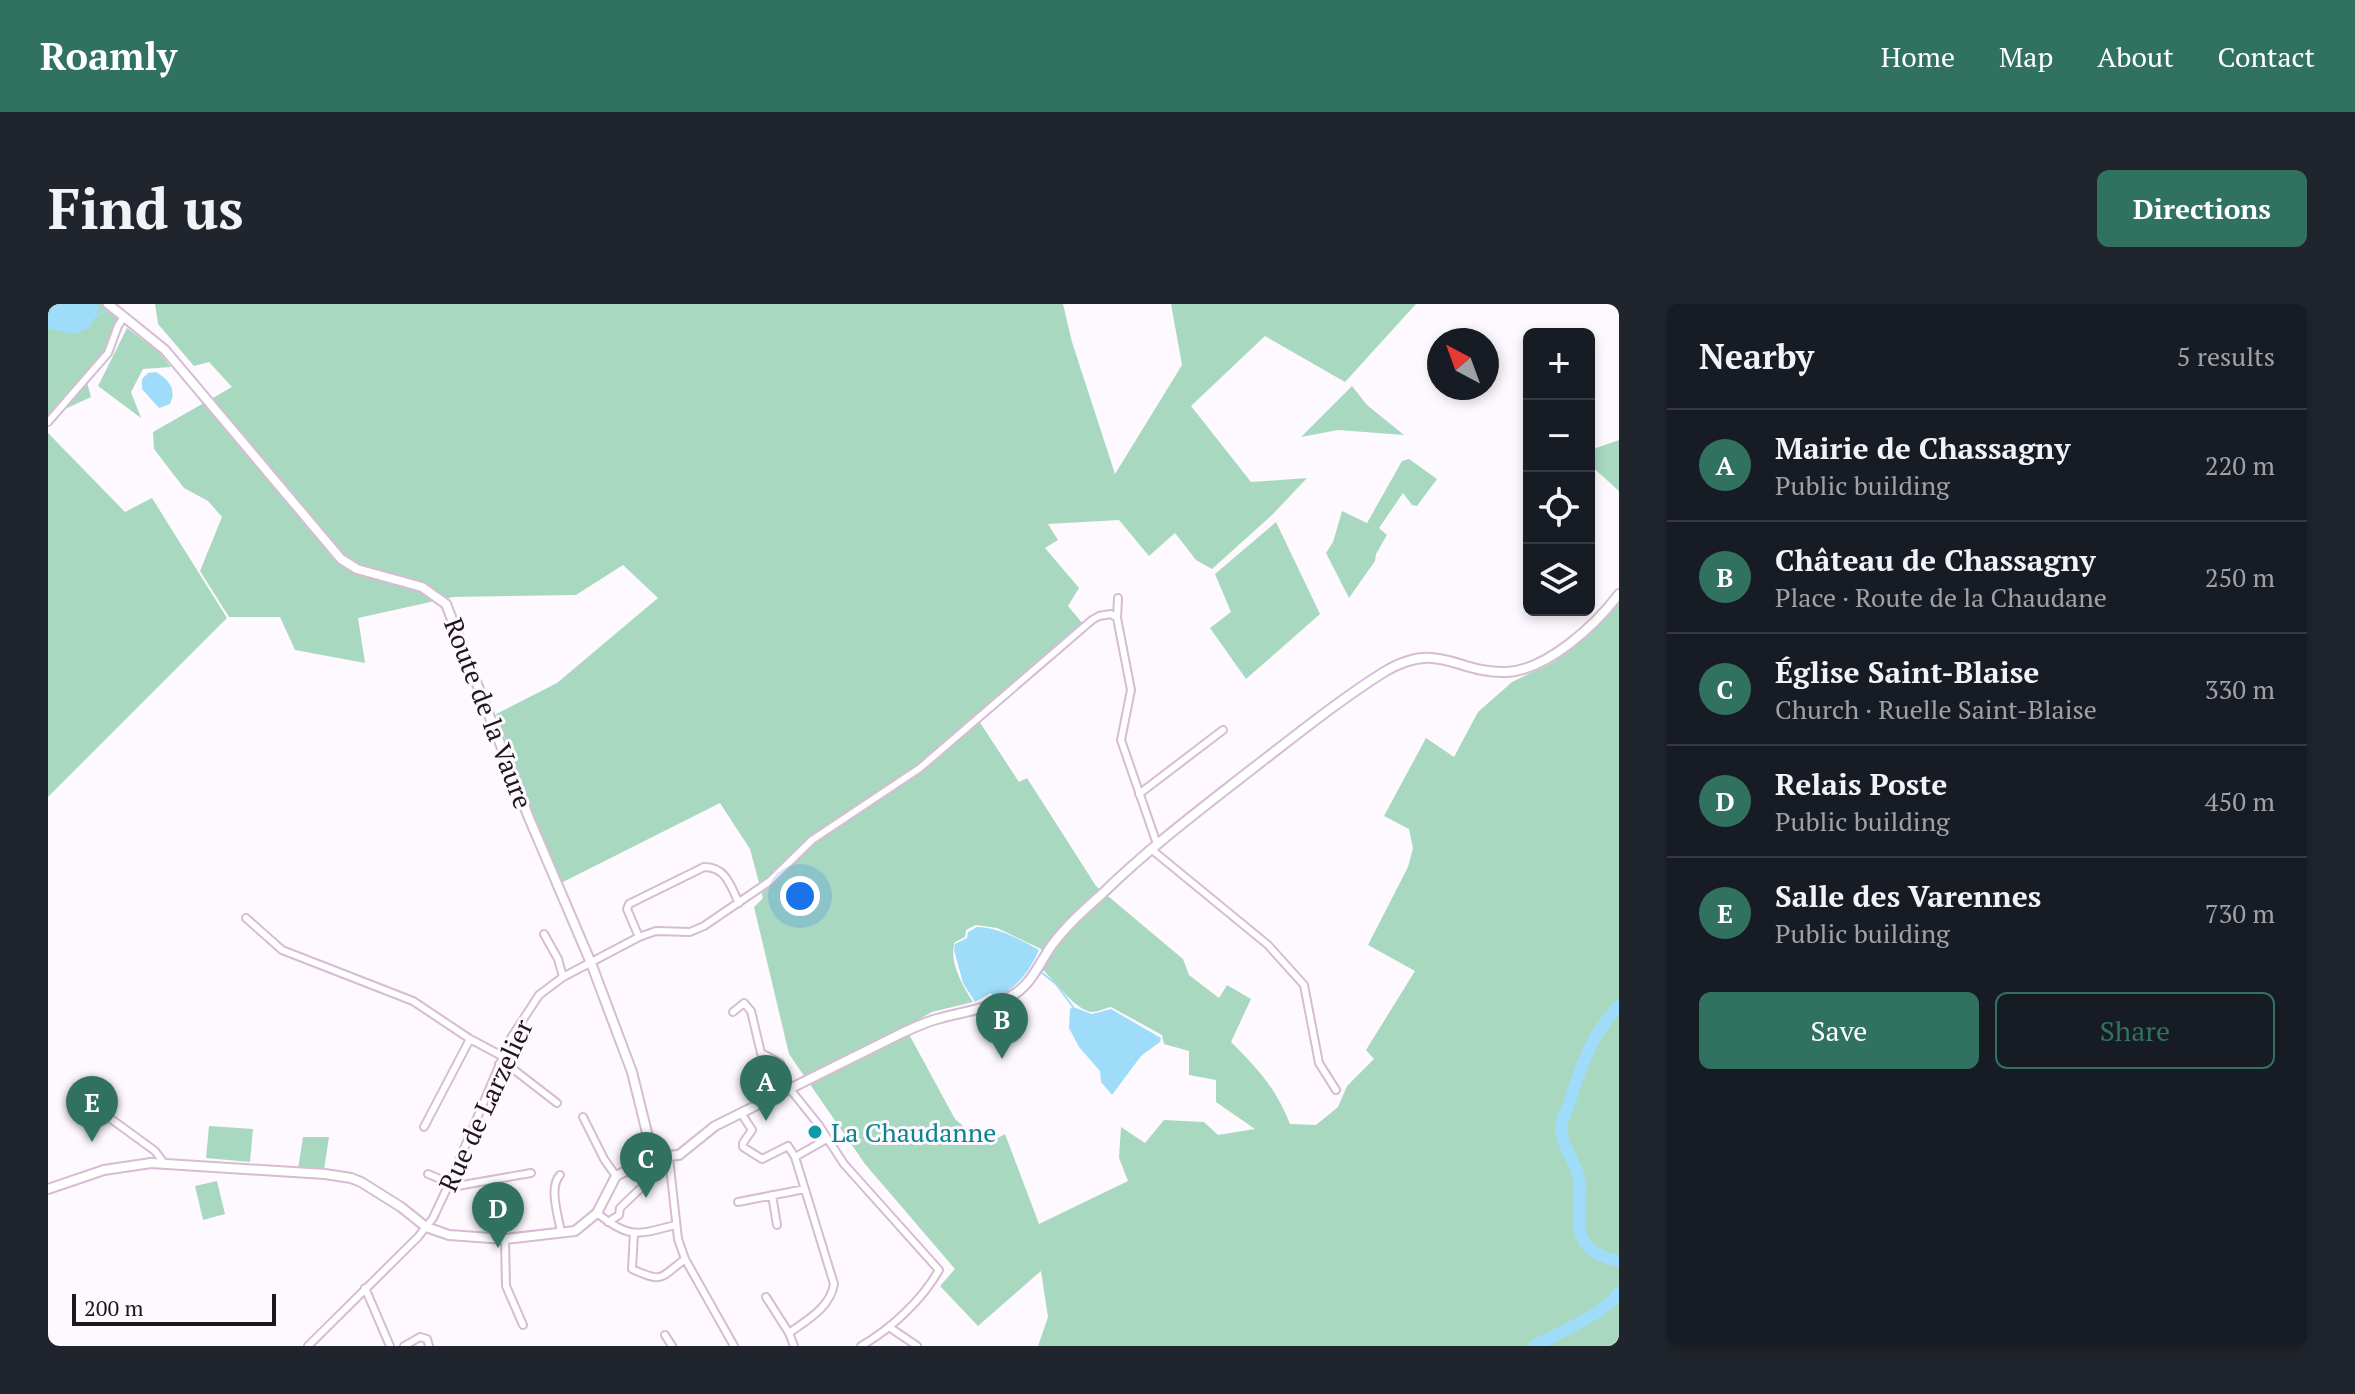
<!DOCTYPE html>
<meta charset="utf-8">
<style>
body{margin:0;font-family:"PT Serif",serif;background:#20242c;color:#f1f3f6}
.controls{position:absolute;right:24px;top:24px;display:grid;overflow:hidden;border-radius:12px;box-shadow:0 4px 12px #0003}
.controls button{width:72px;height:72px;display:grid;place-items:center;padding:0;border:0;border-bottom:2px solid #363941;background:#171b24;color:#f1f3f6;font:40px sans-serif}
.compass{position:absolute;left:1379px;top:24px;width:72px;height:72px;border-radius:50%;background:#171b24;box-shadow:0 4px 12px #0003;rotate:319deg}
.scale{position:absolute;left:24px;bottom:20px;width:204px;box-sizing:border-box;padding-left:8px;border:4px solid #1f151e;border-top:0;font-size:22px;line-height:28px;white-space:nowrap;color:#1f151e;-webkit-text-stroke:6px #fef9fe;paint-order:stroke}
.you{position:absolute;left:752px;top:592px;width:28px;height:28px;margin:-20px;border:6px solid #fff;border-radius:50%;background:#1a73e8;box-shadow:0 0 0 12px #1a73e833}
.badge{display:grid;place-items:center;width:52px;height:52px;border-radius:50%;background:#317160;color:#fff;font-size:26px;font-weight:700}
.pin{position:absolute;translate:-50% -66px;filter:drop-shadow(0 2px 4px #0008)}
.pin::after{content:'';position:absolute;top:42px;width:28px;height:24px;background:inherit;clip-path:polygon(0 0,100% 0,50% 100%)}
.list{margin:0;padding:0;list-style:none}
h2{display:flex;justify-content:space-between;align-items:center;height:104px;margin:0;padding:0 32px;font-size:34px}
h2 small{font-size:26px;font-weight:400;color:#9ea1a6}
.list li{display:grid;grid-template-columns:52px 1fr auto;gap:24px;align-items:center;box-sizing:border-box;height:112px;padding:0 32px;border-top:2px solid #363941}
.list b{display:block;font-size:30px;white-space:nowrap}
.list p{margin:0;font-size:26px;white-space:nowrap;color:#9ea1a6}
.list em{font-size:26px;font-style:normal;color:#9ea1a6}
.actions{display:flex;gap:16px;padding:24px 32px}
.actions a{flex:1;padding:18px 0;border:2px solid #317160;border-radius:12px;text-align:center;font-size:28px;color:#317160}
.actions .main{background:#317160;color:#fff}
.icon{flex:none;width:44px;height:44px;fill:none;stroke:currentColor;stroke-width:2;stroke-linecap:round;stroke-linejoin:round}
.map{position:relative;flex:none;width:1571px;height:1042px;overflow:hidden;border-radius:12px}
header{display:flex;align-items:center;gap:48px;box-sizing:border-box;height:112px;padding:0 40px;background:#317160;color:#fff}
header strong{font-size:38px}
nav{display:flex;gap:44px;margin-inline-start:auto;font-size:28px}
.intro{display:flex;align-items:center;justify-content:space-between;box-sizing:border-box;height:192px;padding:0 48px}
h1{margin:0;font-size:56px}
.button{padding:20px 36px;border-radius:12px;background:#317160;color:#fff;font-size:28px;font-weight:700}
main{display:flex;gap:48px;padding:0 48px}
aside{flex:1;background:#171b24;border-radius:12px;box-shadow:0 4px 12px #0003}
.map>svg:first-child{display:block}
</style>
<header>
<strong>Roamly</strong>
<nav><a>Home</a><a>Map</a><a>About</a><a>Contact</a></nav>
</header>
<div class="intro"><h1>Find us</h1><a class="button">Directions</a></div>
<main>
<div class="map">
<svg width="1571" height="1042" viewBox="0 0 1571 1042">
<rect width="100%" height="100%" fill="#fef9fe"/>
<!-- green -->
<path fill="#a9d8c1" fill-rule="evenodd" d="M0,0H54L71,13L57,47L37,71L43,93L0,113Z
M107,0H1015L1024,38L1067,170L1134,61L1123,0H1368L1297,78L1217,32L1143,102L1203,178L1259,174L1225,210L1164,265L1148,256L1127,229L1101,252L1071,216L1000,220L1010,236L997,244L1031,284L1020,302L1035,320L927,411L971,478L979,474L1048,582L1135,655L1141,671L1171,694L1179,681L1203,695L1183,738C1211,766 1227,783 1242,820L1268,821L1290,803L1299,782L1326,755L1318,746L1367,667L1320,641L1360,563L1365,544L1361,525L1336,512L1378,434L1406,453L1430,408L1464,378L1506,358L1559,313L1571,297V1042H990L1000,1013L993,967L930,1022L892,982L907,965L817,860L741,750L706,603L715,594L702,545L672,499L513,579L492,532L448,410L509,379L610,294L575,261L528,291L405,293L310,314L317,359L247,346L232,313H181L152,267L174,213L160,197L136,184L106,145L105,128L184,83L161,58L146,62L110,20ZM928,621L949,624L993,645L995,666C1007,677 1028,707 1044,708C1049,708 1058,704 1063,703L1114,731L1116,740L1141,747V771L1168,776V798L1207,825L1170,831L1156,818L1116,816L1097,839L1073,823L1071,854L1080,877L991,920L957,830L937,841L907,815L857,723L884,708L925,698C915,682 900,657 907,638L917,633L918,626Z
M79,24L111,48L123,63L95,65L83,88L93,114L50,82Z
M1304,82L1319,101L1356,131L1290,126L1253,133Z
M0,129L77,208L104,194L179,314L0,493Z
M1571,136V187L1541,160V151L1548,144Z
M1361,155L1389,175L1369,202L1364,201L1355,189L1331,224L1339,231L1328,250L1327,257L1301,294L1278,249L1285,238L1294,207L1319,219L1354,157Z
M1228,218L1272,310L1198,375L1162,324L1183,308L1167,270Z
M161,822L205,825L202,858L158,854Z
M255,833H281L276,866L250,865Z
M169,877L177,910L155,916L147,882Z"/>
<!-- water -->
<path fill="#9fdcf9" d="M0,0H49L51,5L41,24L26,30L0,24Z
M108,68C121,76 129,85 122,100L111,104L94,85V75L100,69Z
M929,623C950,623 973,636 991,646C980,670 970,682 947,695L943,689L927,698L915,679L906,646L907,640L919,634L920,628Z
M1025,703L1044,710L1063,705L1113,734L1112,738L1093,752L1064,791L1053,778L1052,767L1031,743L1021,724L1022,705Z"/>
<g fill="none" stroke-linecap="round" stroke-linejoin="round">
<!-- stream -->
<path stroke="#9fdcf9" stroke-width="2" d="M47,13L62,4
M993,668L1008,680L1025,703"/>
<!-- river -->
<path stroke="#9fdcf9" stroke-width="12" d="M1571,702C1544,730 1532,763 1521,800C1518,807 1514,816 1513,823C1513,844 1532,862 1532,882C1532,923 1522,946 1571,957
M1486,1042C1507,1031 1560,1008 1571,988"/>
<defs>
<path id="street" d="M0,118L60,49L70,22L76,13
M1070,294L1069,314L1083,386L1073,436L1109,540
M1091,490L1175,426
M1103,545L1220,641L1256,681L1271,759L1288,786
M198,614L234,646L365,697L422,735
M496,630L510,655L515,673
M591,633L579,605L581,600L656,563C678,563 682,581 691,599
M685,708L696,699L703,707L713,749L732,759L742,785L770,820L796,860L891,966C874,996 843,1025 813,1042
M451,760L465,765L509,799
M26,788L107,847L116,859
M693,809L704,826L695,839V843L714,855L740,842L747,853
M535,813L556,855L568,872
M376,823L422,735L454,752
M621,854L630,935L637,955L686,1042
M584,863L594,871L609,863
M380,870L409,882L483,869
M512,871C500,884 511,913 513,929
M724,891L729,921
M690,898L757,885
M549,909C581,935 589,931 627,921
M560,918L571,911L572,904L595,882L594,871
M586,929L584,965C615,979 611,975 637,955
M457,935L458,982L475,1021
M317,984L342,1042
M718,993L741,1029
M841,1023L869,1042
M617,1031L624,1042
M260,1042L370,933L385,914L401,880L463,734L491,691L515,673L591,633L608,627L642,628L656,622L722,577L764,536L872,464L1044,316L1051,312L1063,310L1069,314
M356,1042L372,1033L379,1035L381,1042
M746,1042L741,1029C759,1016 782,1004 786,980L747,853L779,835"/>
<path id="secondary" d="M60,0L117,46L293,255L309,265L374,283L398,300L481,514L543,659L584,768L605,853
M0,885L56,866L103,859L277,870L303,874L313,878L353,903L378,923L401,931L457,935L527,927L549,909L568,872L605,853L631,851L667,822L854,729C867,723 879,717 893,714C919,707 945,704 968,689C985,677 992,658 1004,641C1018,622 1037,605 1055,589C1101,544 1153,505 1204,465C1247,432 1290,397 1336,368C1391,335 1408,370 1459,368C1499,366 1548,321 1571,290"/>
</defs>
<!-- street casing -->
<use href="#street" stroke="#d6bcd4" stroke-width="10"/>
<!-- secondary casing -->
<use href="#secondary" stroke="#d6bcd4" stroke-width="12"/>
<!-- street -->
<use href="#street" stroke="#fff" stroke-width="6"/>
<!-- secondary -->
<use href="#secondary" stroke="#fff" stroke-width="8"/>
</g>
<!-- markers -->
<circle fill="#0f9aa8" stroke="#fef9fe" stroke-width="3" cx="767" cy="828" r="8"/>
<g text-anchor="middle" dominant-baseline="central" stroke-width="6" stroke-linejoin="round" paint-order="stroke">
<!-- street labels -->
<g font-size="26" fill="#1f151e" stroke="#fef9fe">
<text transform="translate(441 409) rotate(69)">Route de la Vaure</text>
<text transform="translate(437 801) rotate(-65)">Rue de Larzelier</text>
</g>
<!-- culture labels -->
<g font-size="26" fill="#0d838f" stroke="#fef9fe" text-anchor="start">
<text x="783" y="828">La Chaudanne</text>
</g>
</g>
</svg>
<div class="controls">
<button>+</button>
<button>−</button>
<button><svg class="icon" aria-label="locate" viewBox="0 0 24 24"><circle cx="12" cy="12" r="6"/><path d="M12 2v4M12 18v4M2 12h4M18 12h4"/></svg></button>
<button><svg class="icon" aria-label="layers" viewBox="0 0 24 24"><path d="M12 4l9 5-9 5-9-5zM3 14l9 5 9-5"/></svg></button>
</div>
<svg class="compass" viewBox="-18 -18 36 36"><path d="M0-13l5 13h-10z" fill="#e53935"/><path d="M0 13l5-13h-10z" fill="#9ea1a6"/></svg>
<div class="scale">200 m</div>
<div class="you"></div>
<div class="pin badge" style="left:718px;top:817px">A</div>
<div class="pin badge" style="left:954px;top:755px">B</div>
<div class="pin badge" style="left:598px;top:894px">C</div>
<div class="pin badge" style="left:450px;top:944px">D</div>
<div class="pin badge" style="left:44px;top:838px">E</div>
</div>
<aside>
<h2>Nearby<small>5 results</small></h2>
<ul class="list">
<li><span class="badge">A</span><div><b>Mairie de Chassagny</b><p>Public building</p></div><em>220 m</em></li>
<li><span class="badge">B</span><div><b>Château de Chassagny</b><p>Place · Route de la Chaudane</p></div><em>250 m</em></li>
<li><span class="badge">C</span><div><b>Église Saint-Blaise</b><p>Church · Ruelle Saint-Blaise</p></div><em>330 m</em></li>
<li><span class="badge">D</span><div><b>Relais Poste</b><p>Public building</p></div><em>450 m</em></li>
<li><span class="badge">E</span><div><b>Salle des Varennes</b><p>Public building</p></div><em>730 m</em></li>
</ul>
<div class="actions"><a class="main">Save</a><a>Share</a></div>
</aside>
</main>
